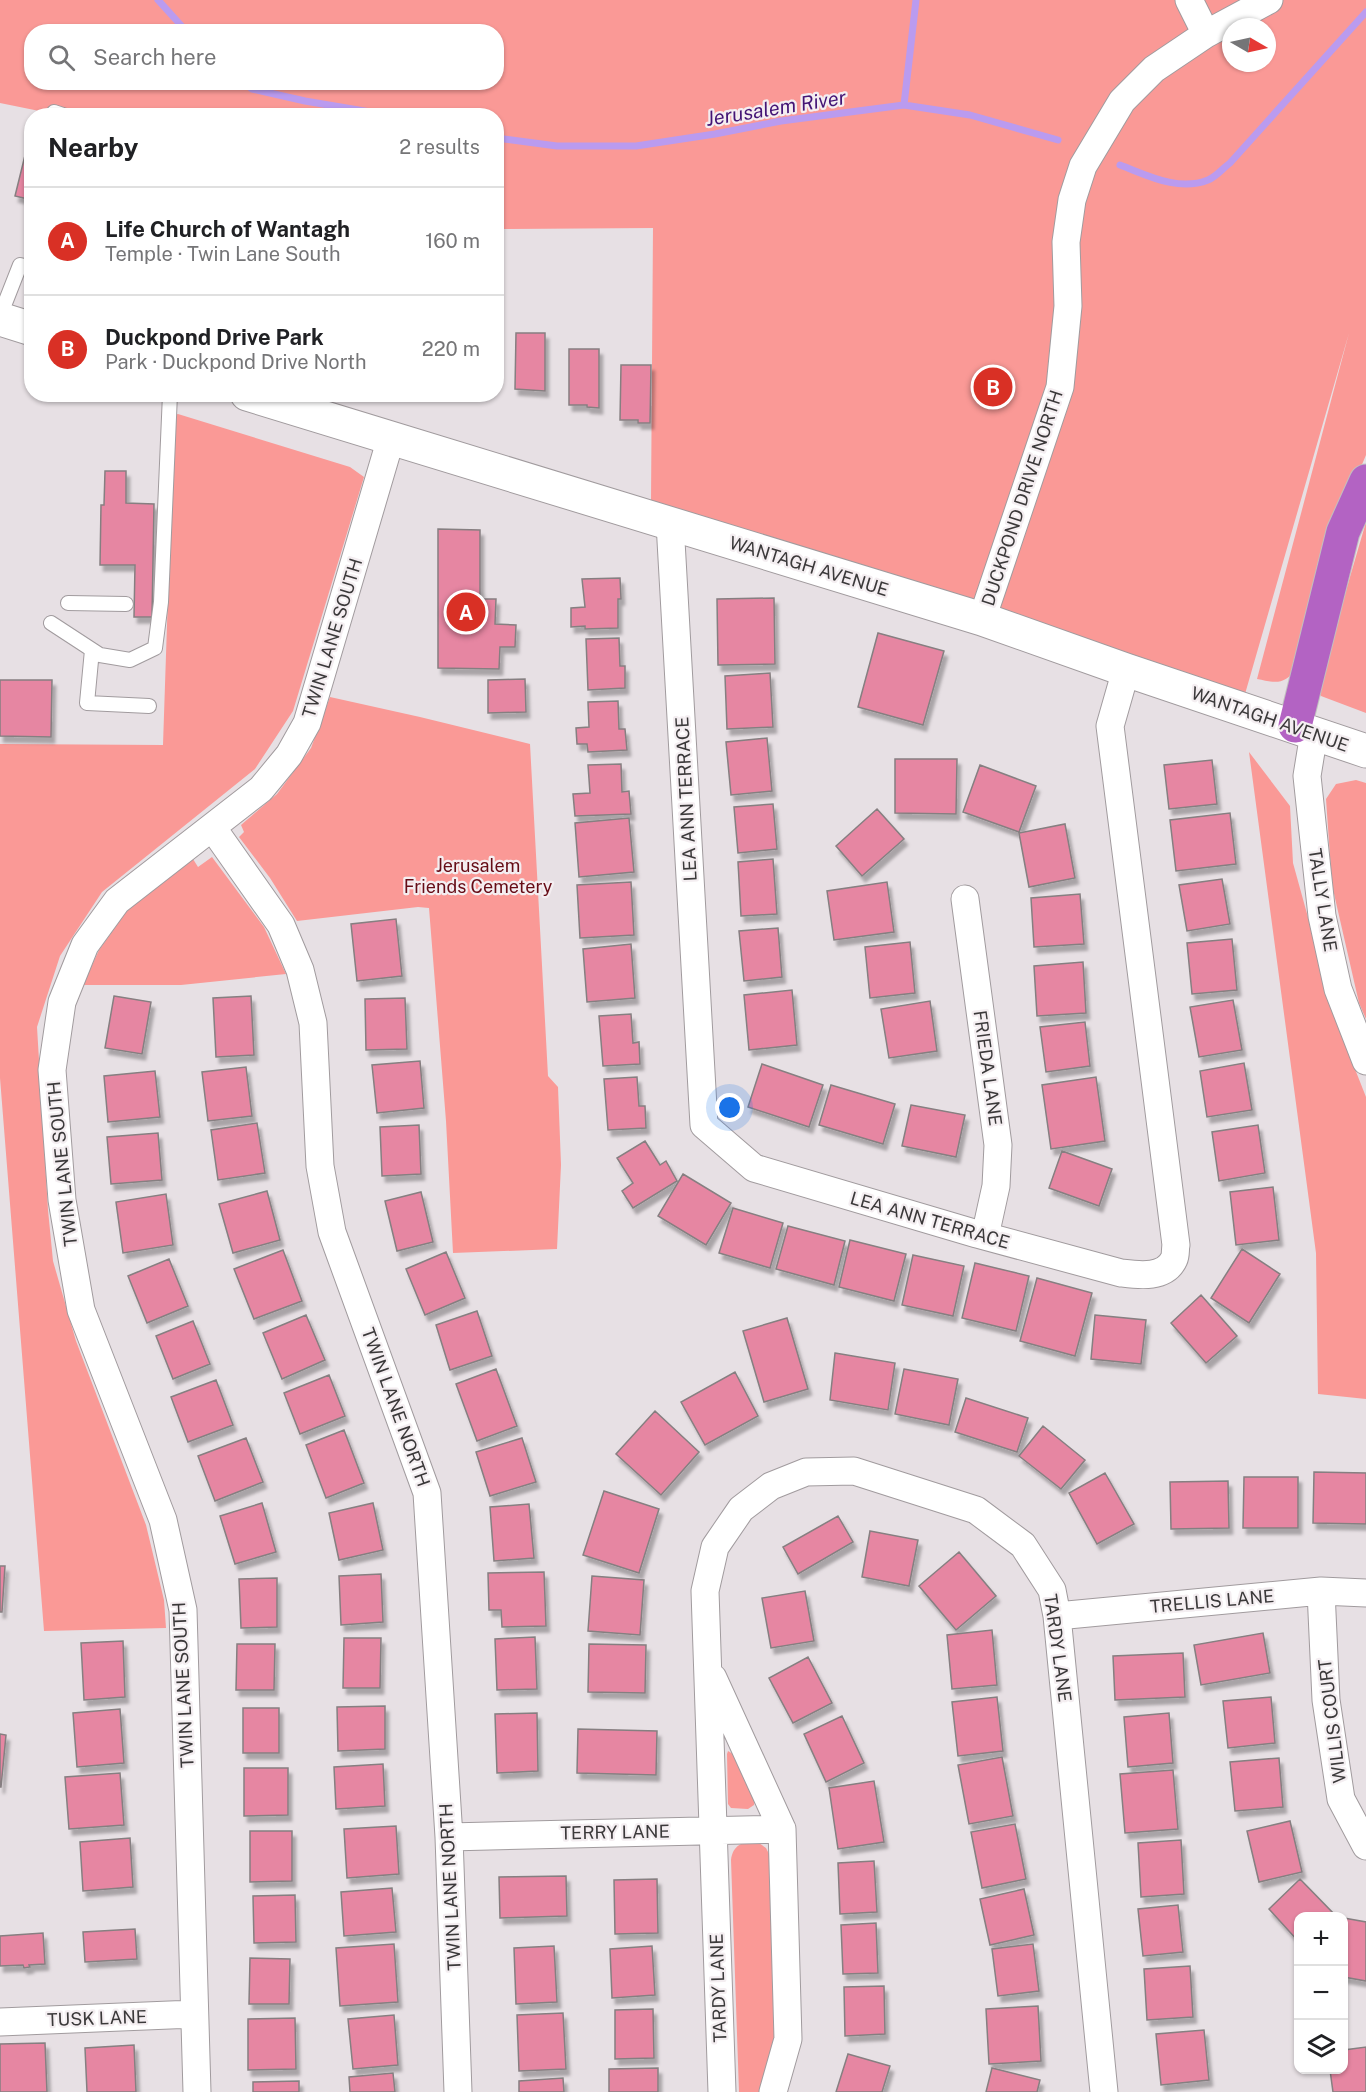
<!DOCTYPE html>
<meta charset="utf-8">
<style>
body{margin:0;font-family:"Public Sans",sans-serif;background:#f6f6f6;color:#202124}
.controls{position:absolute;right:18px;bottom:18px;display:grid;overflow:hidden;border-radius:12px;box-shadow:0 2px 4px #0004}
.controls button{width:54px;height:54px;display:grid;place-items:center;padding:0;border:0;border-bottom:2px solid #e0e0e0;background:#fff;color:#202124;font:30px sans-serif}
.compass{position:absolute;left:1222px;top:18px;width:54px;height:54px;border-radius:50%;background:#fff;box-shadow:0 2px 4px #0004;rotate:99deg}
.you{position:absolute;left:730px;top:1108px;width:21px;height:21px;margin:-15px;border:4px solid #fff;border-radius:50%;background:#1a73e8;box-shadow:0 0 0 9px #1a73e833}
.badge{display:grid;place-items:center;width:39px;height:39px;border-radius:50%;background:#d93025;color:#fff;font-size:20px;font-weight:700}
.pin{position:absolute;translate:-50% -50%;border:3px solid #fff;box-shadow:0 2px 6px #0006}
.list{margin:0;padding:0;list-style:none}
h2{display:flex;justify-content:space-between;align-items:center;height:78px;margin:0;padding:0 24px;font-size:26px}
h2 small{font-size:20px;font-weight:400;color:#757577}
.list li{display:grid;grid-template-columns:39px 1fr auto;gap:18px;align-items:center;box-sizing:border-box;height:108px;padding:0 24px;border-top:2px solid #e0e0e0}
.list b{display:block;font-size:22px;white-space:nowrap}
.list p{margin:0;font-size:20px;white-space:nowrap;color:#757577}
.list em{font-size:20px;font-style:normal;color:#757577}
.icon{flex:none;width:33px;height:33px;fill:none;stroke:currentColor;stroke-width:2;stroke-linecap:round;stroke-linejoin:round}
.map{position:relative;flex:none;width:1366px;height:2092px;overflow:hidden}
.search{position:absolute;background:#fff;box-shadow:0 2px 4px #0004;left:24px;top:24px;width:480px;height:66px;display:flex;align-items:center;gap:15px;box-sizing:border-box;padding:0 21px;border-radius:24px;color:#757577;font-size:22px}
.panel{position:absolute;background:#fff;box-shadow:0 2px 4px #0004;left:24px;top:108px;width:480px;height:294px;border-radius:24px}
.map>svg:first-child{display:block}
</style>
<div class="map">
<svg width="1366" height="2092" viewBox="0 0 1366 2092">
<defs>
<filter id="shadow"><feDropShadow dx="3.5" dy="6" stdDeviation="1.5" flood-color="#0004"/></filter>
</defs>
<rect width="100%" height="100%" fill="#e7e0e4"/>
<!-- green -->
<path fill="#fa9996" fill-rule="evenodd" d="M0,0H1366V455L1328,545L1297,669C1283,685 1277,683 1257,679L1349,333L1245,694L651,501L653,228L497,229L496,116H64L0,103ZM1231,27H1267V63H1231ZM32,32H496V82H32Z
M178,414L350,467L364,477L293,711L255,769L102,892L60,956L37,1027L48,1210L53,1261L76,1341L146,1525L164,1600L166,1628L44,1631L0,1078V744L163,745L174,415Z
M1366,522V713L1321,696L1317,690Z
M330,697L420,717L530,744L548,1076L558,1087L561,1165L557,1249L453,1253L446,1121L429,908L418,907L297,921L270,878L239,837L244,832L241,825L277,794L311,748Z
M1249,752L1290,806L1293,863L1338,1026L1366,1097V1399L1318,1394L1316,1253Z
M1356,780L1366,783V1019L1359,1003L1332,885L1326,799L1336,784Z
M212,857L264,927L286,974L181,985H83L99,950L129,908L193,859L198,867Z
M728,1751L733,1754L755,1799L754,1805L748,1809L731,1808L728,1804L727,1754Z
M756,1841L766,1848L769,1854L776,2044L762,2092H739L731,1860C733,1845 742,1842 756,1841Z"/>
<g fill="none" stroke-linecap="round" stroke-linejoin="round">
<!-- stream -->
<path stroke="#ba9bef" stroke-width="7" d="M158,0L187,32
M243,82L252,89L305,101L394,116
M904,105L916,0
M496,138L557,146H636L715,134L781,121L904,105L970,115L1058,140
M1120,165C1147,175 1178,192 1208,180C1216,177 1223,168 1230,163L1366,12"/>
</g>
<!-- building -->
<path fill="#e686a2" stroke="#867f81" stroke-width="1.5" filter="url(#shadow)" d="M32,127V200L15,196Z
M516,333H545V391L515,389Z
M569,349H599V408L587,407V405H569Z
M621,365H651L650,423H638V420H620Z
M105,471H126V503L154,504L152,617H134L135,565H100L101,505H104Z
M438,529L480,530V599H496L495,624L516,625L515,647H500L499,669L438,668Z
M620,578L621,599H618V628L585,629V626L571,627V608L585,607L582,579Z
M774,598L775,664L718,665L717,599Z
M878,633L944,651L923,725L858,707Z
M619,638L620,666H625V688L588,690L586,639Z
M770,673L773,727L727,729L725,676Z
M525,679L526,712L488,713V680Z
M0,680H52L51,737L0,736Z
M618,701L619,729H625L627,750L588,752L587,744H577L576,728L589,727L588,702Z
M767,738L772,791L731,795L726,742Z
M895,759H957L956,814L895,813Z
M1212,760L1217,804L1169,809L1164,765Z
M621,764L622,792L629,791L631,814L575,816L573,794L590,793L588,765Z
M980,765L1036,786L1019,832L963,812Z
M773,804L777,849L738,853L734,807Z
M877,809L904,839L862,876L836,846Z
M1230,813L1236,864L1176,871L1170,820Z
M629,818L634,872L579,877L575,823Z
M1065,824L1075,878L1029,887L1019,833Z
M773,859L777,914L741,916L738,862Z
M1222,879L1230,924L1187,931L1179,885Z
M631,882L634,935L580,938L577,885Z
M887,882L894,932L834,940L827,891Z
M1080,894L1084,944L1034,947L1031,898Z
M396,919L402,976L357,981L351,924Z
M778,928L782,977L744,981L739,931Z
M1232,939L1237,990L1192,994L1187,943Z
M910,942L915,993L870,998L865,947Z
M631,944L635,998L587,1002L583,949Z
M1083,962L1086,1013L1037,1016L1034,966Z
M792,990L797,1045L749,1050L744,995Z
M114,996L151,1002L142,1054L105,1048Z
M251,996L254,1055L216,1057L213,998Z
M405,998L407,1049L366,1050L365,999Z
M1233,1000L1242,1050L1199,1057L1190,1007Z
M930,1001L937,1051L889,1058L881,1009Z
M631,1014L633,1043L639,1042L640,1064L603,1066L599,1016Z
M1085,1022L1090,1066L1046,1072L1040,1027Z
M420,1061L424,1108L377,1113L372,1065Z
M1244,1063L1252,1110L1207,1117L1200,1071Z
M762,1064L823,1085L809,1127L748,1107Z
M246,1067L252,1116L208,1121L202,1072Z
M155,1071L160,1117L108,1122L104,1076Z
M637,1077L639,1106H645L646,1128L608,1130L604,1079Z
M1096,1077L1105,1141L1051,1149L1042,1085Z
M831,1085L895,1104L883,1144L819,1125Z
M911,1105L965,1115L956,1157L902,1146Z
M257,1123L265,1173L218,1180L211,1130Z
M419,1125L421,1174L382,1176L380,1127Z
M1258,1125L1265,1173L1219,1181L1212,1132Z
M158,1133L162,1180L111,1184L107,1137Z
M645,1141L660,1165L666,1161L677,1181L633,1208L622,1191L633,1183L617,1158Z
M1062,1151L1112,1169L1099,1206L1049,1188Z
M683,1174L731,1203L706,1245L658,1216Z
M1273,1187L1279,1240L1236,1245L1230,1192Z
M267,1191L280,1240L233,1253L219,1204Z
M421,1192L433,1242L397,1251L385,1201Z
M166,1194L173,1245L123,1253L116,1202Z
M733,1208L783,1223L770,1268L719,1253Z
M788,1226L845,1241L834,1285L776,1269Z
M850,1240L906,1254L894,1301L839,1287Z
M1242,1249L1280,1274L1249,1323L1211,1298Z
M283,1250L302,1301L254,1319L234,1269Z
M446,1252L465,1298L425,1315L406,1269Z
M913,1255L964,1266L953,1316L902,1305Z
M169,1259L188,1306L147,1323L128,1276Z
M975,1263L1029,1276L1016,1331L962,1318Z
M1037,1278L1092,1293L1075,1356L1020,1341Z
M1201,1295L1237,1336L1206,1363L1171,1323Z
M477,1311L492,1356L450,1370L436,1325Z
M306,1315L325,1360L282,1379L263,1333Z
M1095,1315L1146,1320L1141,1364L1091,1359Z
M787,1318L808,1389L764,1402L743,1331Z
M193,1321L210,1364L173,1379L156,1336Z
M835,1353L895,1363L888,1410L830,1400Z
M496,1369L517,1426L477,1441L456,1384Z
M904,1369L958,1379L949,1425L895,1414Z
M735,1372L758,1416L705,1445L681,1402Z
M329,1375L345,1416L300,1434L284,1393Z
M216,1380L233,1425L188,1442L171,1397Z
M966,1398L1028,1418L1017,1452L955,1432Z
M655,1411L699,1452L661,1495L616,1454Z
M1043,1426L1085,1460L1061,1489L1019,1456Z
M344,1430L364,1483L326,1498L306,1445Z
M246,1438L263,1482L215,1501L198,1456Z
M522,1438L536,1482L490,1496L476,1452Z
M1314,1472L1366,1473V1524L1313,1523Z
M1105,1473L1134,1524L1097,1544L1069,1493Z
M1244,1477H1298V1528H1243Z
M1228,1481L1229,1528L1171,1529L1170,1482Z
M604,1491L659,1509L639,1573L583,1555Z
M262,1503L276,1552L235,1564L220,1516Z
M373,1503L383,1550L339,1560L329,1513Z
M529,1504L534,1558L494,1561L490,1507Z
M838,1516L853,1542L798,1574L783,1547Z
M870,1531L918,1540L909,1586L862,1577Z
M959,1552L996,1596L956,1630L919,1586Z
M0,1566H5L2,1612H0Z
M544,1572L546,1626L502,1627L501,1610H489L488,1573Z
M381,1574L383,1622L341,1625L339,1576Z
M592,1576L644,1580L640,1635L588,1631Z
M277,1578V1627L241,1628L239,1579Z
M805,1591L814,1641L771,1648L762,1598Z
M992,1630L997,1685L952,1689L947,1635Z
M1263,1633L1270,1673L1201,1685L1194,1645Z
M535,1637L537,1689L497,1690L495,1639Z
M344,1638H381L380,1688H343Z
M123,1641L125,1697L84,1700L81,1643Z
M237,1644H275L274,1690H236Z
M589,1644L646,1645L645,1693L588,1692Z
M1183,1653L1185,1697L1115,1700L1113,1656Z
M808,1657L832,1703L793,1723L769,1678Z
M997,1697L1003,1751L958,1756L952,1702Z
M1271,1697L1275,1743L1228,1748L1223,1701Z
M385,1706V1749L338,1751L337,1707Z
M243,1708H279V1753H243Z
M120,1709L124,1763L77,1767L73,1713Z
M537,1713L538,1771L497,1773L495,1714Z
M1169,1713L1173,1763L1128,1767L1124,1717Z
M842,1716L864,1763L826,1782L804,1734Z
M578,1729L657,1731L656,1775L577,1773Z
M0,1734L6,1735L1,1787H0Z
M1002,1757L1013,1816L969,1824L958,1765Z
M1279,1758L1283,1807L1235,1811L1230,1762Z
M383,1764L385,1806L336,1809L334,1767Z
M244,1768H288V1815L244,1816Z
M1173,1770L1178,1829L1125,1833L1120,1774Z
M120,1773L124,1825L69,1829L65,1777Z
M874,1781L884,1842L838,1849L829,1788Z
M1290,1821L1302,1872L1259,1882L1247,1831Z
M1015,1824L1026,1879L982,1888L971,1832Z
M396,1826L399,1874L347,1878L344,1829Z
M250,1831H292V1881L250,1882Z
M130,1838L133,1887L83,1891L80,1842Z
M1181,1840L1184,1894L1141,1897L1138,1843Z
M874,1861L877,1912L840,1914L838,1863Z
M566,1876L567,1916L500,1918L499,1877Z
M657,1879L658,1933L615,1934L614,1880Z
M1300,1879L1334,1914L1331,1916H1298V1941L1269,1909Z
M392,1888L396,1932L344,1936L341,1892Z
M1024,1889L1034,1935L990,1945L980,1899Z
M295,1895L296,1942L254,1943L253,1896Z
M1178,1905L1183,1952L1143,1956L1138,1909Z
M1344,1918L1366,1922V1981L1344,1977Z
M876,1923L878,1973L843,1974L841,1925Z
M135,1929L137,1959L85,1962L83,1932Z
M43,1933L45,1964L29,1965L30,1967L24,1968L23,1965L0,1966V1936Z
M394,1944L398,2002L340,2006L336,1948Z
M1033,1944L1039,1991L998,1996L992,1949Z
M554,1946L557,2002L516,2004L514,1948Z
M652,1946L655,1995L612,1998L610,1949Z
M250,1958L290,1959L289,2004H249Z
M1190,1966L1193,2017L1147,2020L1144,1969Z
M884,1986L885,2034L845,2036L844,1987Z
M1038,2006L1041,2061L989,2064L986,2009Z
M653,2009L654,2058L615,2059V2010Z
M563,2013L566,2069L519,2071L517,2015Z
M394,2015L398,2065L353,2069L348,2019Z
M295,2018L296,2069L248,2070V2019Z
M1204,2030L1209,2080L1161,2085L1156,2034Z
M45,2043L47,2092H0V2044Z
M134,2045L136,2092H87L85,2048Z
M1366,2047V2092H1333L1330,2070H1344V2050Z
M848,2054L890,2066L882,2092H836Z
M658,2068V2092H609V2069Z
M992,2068L1040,2080L1037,2092H986Z
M393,2073L395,2092H350L349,2077Z
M563,2078L564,2092H519V2081Z
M299,2081V2092H253V2082Z"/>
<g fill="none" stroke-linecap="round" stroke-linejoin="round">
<defs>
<path id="service" d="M54,112L66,116
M0,316L20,265L32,268
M68,603L126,604
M51,623L100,655L130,660L155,648L161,602L170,394
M92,650L87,703L149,706"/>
<path id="minor" d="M1189,0L1206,34
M670,523L704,1125L754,1168L977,1234L1121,1273C1138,1275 1165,1279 1174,1259C1176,1255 1175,1249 1176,1245L1110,726L1126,670
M982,619L1060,387L1068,306L1066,242L1072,200L1083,166L1122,101L1154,69L1206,34L1269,0
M1314,733L1307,776L1322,916L1338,989L1366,1061
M212,827L281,925L300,970L313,1023L320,1166L332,1232L427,1493L449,1837L458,2092
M965,899L998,1145L996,1186L985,1236
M1321,1591L1326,1700L1341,1799L1366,1846
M1057,1616L1321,1591L1366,1593
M713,1678L782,1829L788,2039L773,2092
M449,1837L782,1829
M0,2022L194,2014
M197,2092L183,1610L163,1520L81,1310L62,1200L52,1070L62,1002L85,945L117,901L261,789L289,755L307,723L391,438
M722,2092L705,1591L715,1547L741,1509L771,1486L806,1472L854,1471L976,1510L1023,1545L1052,1590L1057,1616L1104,2092"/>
<path id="secondary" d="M0,319L32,329
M247,394L982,619L1126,670L1366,751"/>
<path id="motorway" d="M1295,726L1343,532L1366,481"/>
</defs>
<!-- service casing -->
<use href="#service" stroke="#a19b9e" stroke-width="16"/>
<!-- minor casing -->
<use href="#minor" stroke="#a19b9e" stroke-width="29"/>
<!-- secondary casing -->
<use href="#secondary" stroke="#a19b9e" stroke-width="35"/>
<!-- motorway casing -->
<use href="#motorway" stroke="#c0c0c0" stroke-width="35"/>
<!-- service -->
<use href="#service" stroke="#fff" stroke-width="14"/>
<!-- minor -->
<use href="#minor" stroke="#fff" stroke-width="27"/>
<!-- secondary -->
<use href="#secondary" stroke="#fff" stroke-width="33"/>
<!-- motorway -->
<use href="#motorway" stroke="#b363c3" stroke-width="33"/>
</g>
<g text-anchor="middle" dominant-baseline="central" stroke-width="4.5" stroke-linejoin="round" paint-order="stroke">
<!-- street labels -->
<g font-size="18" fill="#3b393a" stroke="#f4eef1">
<text transform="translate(1022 498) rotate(-72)">DUCKPOND DRIVE NORTH</text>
<text transform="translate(809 566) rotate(17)">WANTAGH AVENUE</text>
<text transform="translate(332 638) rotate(-73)">TWIN LANE SOUTH</text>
<text transform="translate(1270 719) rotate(19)">WANTAGH AVENUE</text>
<text transform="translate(686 799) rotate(-93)">LEA ANN TERRACE</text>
<text transform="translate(1323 900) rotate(81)">TALLY LANE</text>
<text transform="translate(988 1068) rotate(82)">FRIEDA LANE</text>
<text transform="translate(62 1164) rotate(-96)">TWIN LANE SOUTH</text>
<text transform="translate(930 1220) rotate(16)">LEA ANN TERRACE</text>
<text transform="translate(396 1407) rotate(70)">TWIN LANE NORTH</text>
<text transform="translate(1212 1601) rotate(-5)">TRELLIS LANE</text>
<text transform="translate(1058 1648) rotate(82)">TARDY LANE</text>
<text transform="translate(183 1685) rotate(-93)">TWIN LANE SOUTH</text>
<text transform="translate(1332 1721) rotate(-97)">WILLIS COURT</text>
<text transform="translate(615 1832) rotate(-1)">TERRY LANE</text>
<text transform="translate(450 1887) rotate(-93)">TWIN LANE NORTH</text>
<text transform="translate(718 1988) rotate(-92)">TARDY LANE</text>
<text transform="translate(97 2018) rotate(-2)">TUSK LANE</text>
</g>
<!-- park labels -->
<g font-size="18" fill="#660c16" stroke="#f4eef1">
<text x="478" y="865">Jerusalem<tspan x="478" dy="21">Friends Cemetery</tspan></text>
</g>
<!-- water labels -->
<g font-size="20" font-style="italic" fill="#441475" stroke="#f4eef1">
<text transform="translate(776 108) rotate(-9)">Jerusalem River</text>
</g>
</g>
</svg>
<div class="controls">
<button>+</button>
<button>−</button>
<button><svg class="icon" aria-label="layers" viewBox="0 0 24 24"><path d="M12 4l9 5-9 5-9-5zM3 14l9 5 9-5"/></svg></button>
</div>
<svg class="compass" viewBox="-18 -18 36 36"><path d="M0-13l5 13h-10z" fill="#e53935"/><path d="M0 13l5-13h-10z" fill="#757577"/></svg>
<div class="you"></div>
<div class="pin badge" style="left:466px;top:612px">A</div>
<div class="pin badge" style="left:993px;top:387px">B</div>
<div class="search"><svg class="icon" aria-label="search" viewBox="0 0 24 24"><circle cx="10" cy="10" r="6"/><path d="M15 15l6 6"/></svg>Search here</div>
<section class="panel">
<h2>Nearby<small>2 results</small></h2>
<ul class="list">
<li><span class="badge">A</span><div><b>Life Church of Wantagh</b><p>Temple · Twin Lane South</p></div><em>160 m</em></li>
<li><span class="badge">B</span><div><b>Duckpond Drive Park</b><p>Park · Duckpond Drive North</p></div><em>220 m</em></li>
</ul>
</section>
</div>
